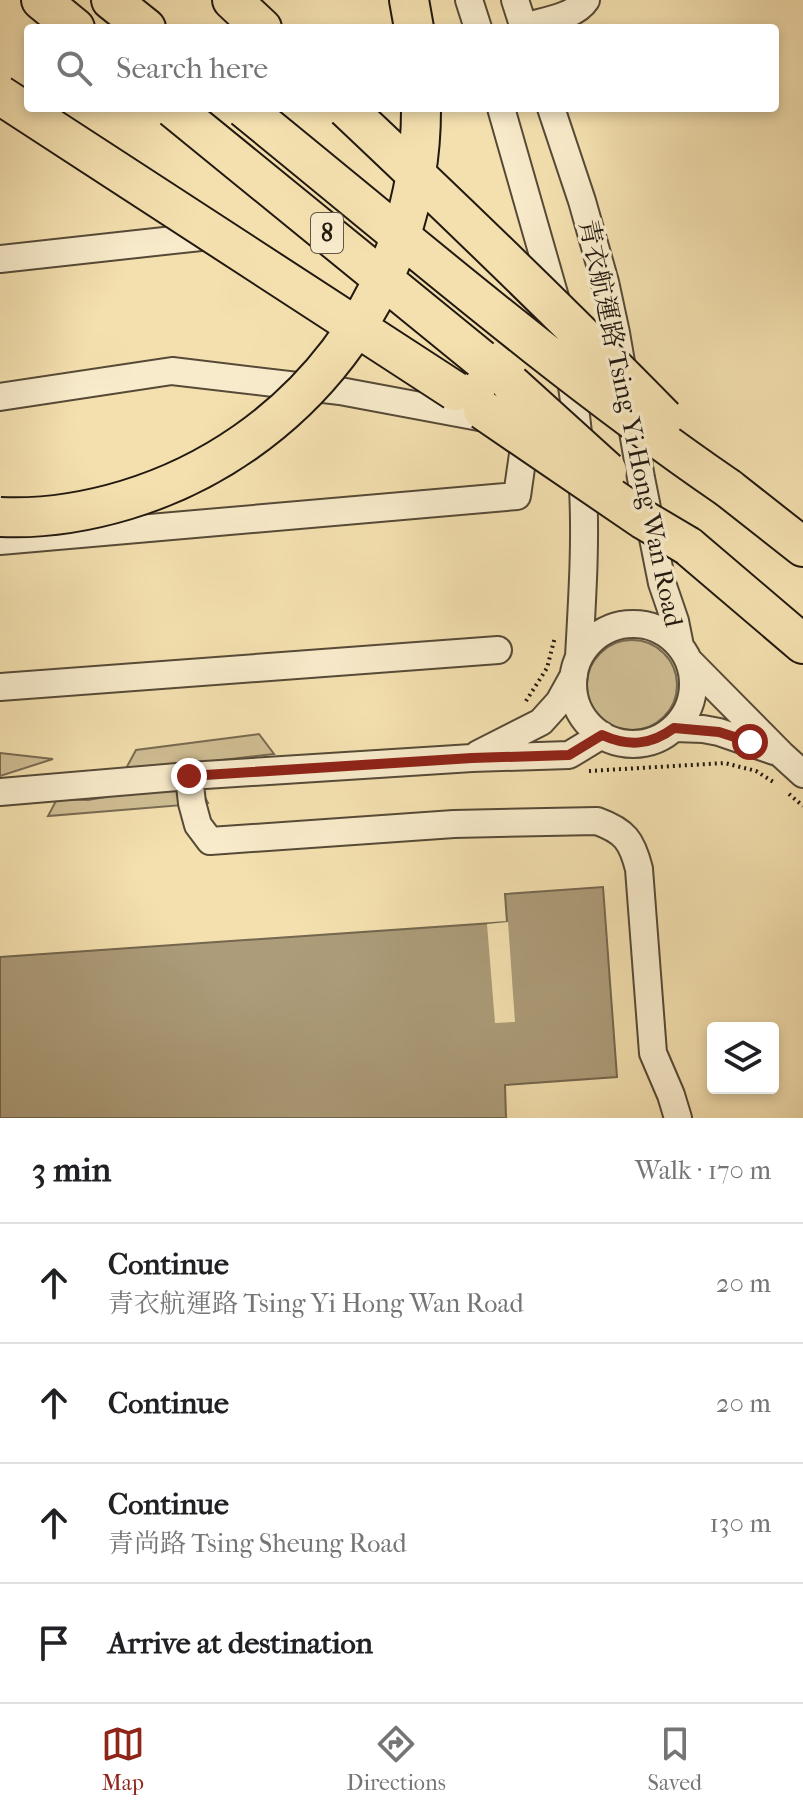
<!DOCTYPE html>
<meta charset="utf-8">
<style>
body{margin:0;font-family:"IM FELL French Canon","Noto Serif TC",serif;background:#f2f2f2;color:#202124}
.controls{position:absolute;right:24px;bottom:24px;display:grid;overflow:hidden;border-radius:8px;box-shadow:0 4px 12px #0003}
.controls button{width:72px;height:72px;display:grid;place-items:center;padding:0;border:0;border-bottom:2px solid #e0e0e0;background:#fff;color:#202124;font:40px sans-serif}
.stop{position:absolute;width:24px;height:24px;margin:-18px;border:6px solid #8f2418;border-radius:50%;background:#fff}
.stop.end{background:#8f2418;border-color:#fff;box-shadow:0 2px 8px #0008}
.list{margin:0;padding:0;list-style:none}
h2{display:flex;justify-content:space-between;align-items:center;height:104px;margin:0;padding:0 32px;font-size:34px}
h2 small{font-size:26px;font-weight:400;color:#757577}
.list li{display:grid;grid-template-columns:52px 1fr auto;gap:24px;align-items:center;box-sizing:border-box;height:120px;padding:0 32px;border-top:2px solid #e0e0e0}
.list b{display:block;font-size:30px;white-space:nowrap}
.list p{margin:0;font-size:26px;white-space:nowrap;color:#757577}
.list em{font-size:26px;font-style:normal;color:#757577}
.icon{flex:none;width:44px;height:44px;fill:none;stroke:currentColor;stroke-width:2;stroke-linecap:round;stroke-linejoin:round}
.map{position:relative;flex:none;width:803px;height:1118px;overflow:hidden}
.search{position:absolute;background:#fff;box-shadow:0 4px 12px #0003;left:24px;right:24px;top:24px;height:88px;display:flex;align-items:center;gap:20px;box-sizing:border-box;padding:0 28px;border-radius:8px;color:#757577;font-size:30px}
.sheet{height:584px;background:#fff}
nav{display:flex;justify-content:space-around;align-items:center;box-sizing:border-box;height:112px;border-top:2px solid #e0e0e0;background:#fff;font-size:22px;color:#757577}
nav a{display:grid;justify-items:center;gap:4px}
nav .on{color:#8f2418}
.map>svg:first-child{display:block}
</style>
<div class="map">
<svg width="803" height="1118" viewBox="0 0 803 1118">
<rect width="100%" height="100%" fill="#f4e0af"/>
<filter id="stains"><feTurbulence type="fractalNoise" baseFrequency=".0025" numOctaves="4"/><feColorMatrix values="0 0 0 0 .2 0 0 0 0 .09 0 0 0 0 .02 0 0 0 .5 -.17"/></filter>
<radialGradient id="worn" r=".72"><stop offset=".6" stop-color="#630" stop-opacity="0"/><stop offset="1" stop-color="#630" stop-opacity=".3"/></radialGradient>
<!-- green -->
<path fill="#d0be94" stroke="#786b52" stroke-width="2" d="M587 685a45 45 0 1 1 90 0a45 45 0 1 1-90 0Z
M259,734L274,754L187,764L208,803L48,816L57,799L88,800L111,796L136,750Z
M0,753L53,759L0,776Z"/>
<!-- water -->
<path fill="#ac9c79" stroke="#74674f" stroke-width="2" d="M603,887L617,1077L505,1085L506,1118H0V957L507,922L505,894Z"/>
<!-- pier -->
<path fill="#f4e0af" d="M508,922L515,1022L495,1023L487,924Z"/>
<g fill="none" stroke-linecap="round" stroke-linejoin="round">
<defs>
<path id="minor" d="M469,0L478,28
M515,0L524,28
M524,27C543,21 575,17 586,0
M501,108L559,311
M551,108L582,201L605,282L616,333L641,478L662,583L675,621L680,646
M0,259L219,235
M569,365C575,406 581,447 583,489C586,544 582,601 579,657
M0,397L172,371L340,391L527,426L517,496L0,541
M573 684a60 60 0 1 1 120 0a60 60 0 1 1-120 0Z
M689,661L781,754L803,774
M0,687L498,650
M674,728L703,729L719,732L774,751
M478,754L541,722L559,702L574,675
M189,776L192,803L198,825L210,841L454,824L597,821C625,831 632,841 639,869L653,1053L671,1095L678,1118
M0,792L189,776L472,758L569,755L602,735"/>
<path id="highway" d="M41,0L75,28
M111,0L146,28
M232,0L262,28
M409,0L414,28
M728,488L803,547
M688,546L803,644"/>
</defs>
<!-- minor casing -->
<use href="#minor" stroke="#564a37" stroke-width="30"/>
<!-- highway casing -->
<use href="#highway" stroke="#21180f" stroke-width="42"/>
<!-- path -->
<path stroke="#21180f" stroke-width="4" stroke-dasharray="2 4" stroke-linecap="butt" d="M526,701L547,668L555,637
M589,771L725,763L756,771L775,783
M789,794L803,806"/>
<!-- minor -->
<use href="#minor" stroke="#f8ebcb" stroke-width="26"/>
<!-- highway -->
<use href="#highway" stroke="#f4e0af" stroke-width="38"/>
<defs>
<path id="highway-bridge" d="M0,95L455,391
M173,108L481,359
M244,108C403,237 559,372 728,488
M346,108C454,210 560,312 664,418
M511,384L607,471
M483,410L644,520L688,546
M0,517C42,519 86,512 126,500C298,448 422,290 421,108"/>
</defs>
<!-- highway-bridge casing -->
<use href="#highway-bridge" stroke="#21180f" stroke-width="42" stroke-linecap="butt"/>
<!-- highway-bridge -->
<use href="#highway-bridge" stroke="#f4e0af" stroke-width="38"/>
</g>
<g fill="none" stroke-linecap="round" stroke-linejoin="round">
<!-- route -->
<path stroke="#8f2418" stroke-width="10" d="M189,776L472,758L569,755L602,735C629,747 651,745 674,728L719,732L750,742"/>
</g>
<g text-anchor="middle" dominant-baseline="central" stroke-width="7" stroke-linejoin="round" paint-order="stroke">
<!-- shield labels -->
<rect fill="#f8ebcb" stroke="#625747" stroke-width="2" x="311" y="213" width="32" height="40" rx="6"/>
<g font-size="24" font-weight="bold" fill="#21180f">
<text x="327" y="233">8</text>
</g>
<!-- street labels -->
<g font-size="26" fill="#21180f" stroke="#f8ebcb">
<text transform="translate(631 423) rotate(78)">青衣航運路 Tsing Yi Hong Wan Road</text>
</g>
</g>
<rect width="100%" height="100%" filter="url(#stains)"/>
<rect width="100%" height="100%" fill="url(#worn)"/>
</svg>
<div class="controls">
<button><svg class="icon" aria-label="layers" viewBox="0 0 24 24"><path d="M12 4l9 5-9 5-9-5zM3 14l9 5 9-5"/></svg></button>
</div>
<div class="stop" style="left:750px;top:742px"></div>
<div class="stop end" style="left:189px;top:776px"></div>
<div class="search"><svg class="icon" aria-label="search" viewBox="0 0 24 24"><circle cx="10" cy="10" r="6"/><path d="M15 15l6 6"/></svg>Search here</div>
</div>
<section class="sheet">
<h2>3 min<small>Walk · 170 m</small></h2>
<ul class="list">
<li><svg class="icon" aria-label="ahead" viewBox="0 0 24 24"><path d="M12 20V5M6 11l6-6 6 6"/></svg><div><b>Continue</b><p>青衣航運路 Tsing Yi Hong Wan Road</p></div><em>20 m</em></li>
<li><svg class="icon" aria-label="ahead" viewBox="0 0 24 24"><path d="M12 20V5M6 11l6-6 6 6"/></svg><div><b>Continue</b></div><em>20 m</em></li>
<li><svg class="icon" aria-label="ahead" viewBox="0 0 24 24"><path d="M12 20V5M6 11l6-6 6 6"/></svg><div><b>Continue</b><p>青尚路 Tsing Sheung Road</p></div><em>130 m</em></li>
<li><svg class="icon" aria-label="arrive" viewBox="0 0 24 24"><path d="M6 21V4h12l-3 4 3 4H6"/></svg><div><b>Arrive at destination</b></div></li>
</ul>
</section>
<nav>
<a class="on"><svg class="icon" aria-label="map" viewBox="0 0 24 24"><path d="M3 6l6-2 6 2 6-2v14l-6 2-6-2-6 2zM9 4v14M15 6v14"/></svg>Map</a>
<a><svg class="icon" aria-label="directions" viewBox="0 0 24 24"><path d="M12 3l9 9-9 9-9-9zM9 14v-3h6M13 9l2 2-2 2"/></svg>Directions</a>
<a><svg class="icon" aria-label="saved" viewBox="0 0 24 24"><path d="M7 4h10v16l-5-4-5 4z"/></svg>Saved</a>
</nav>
